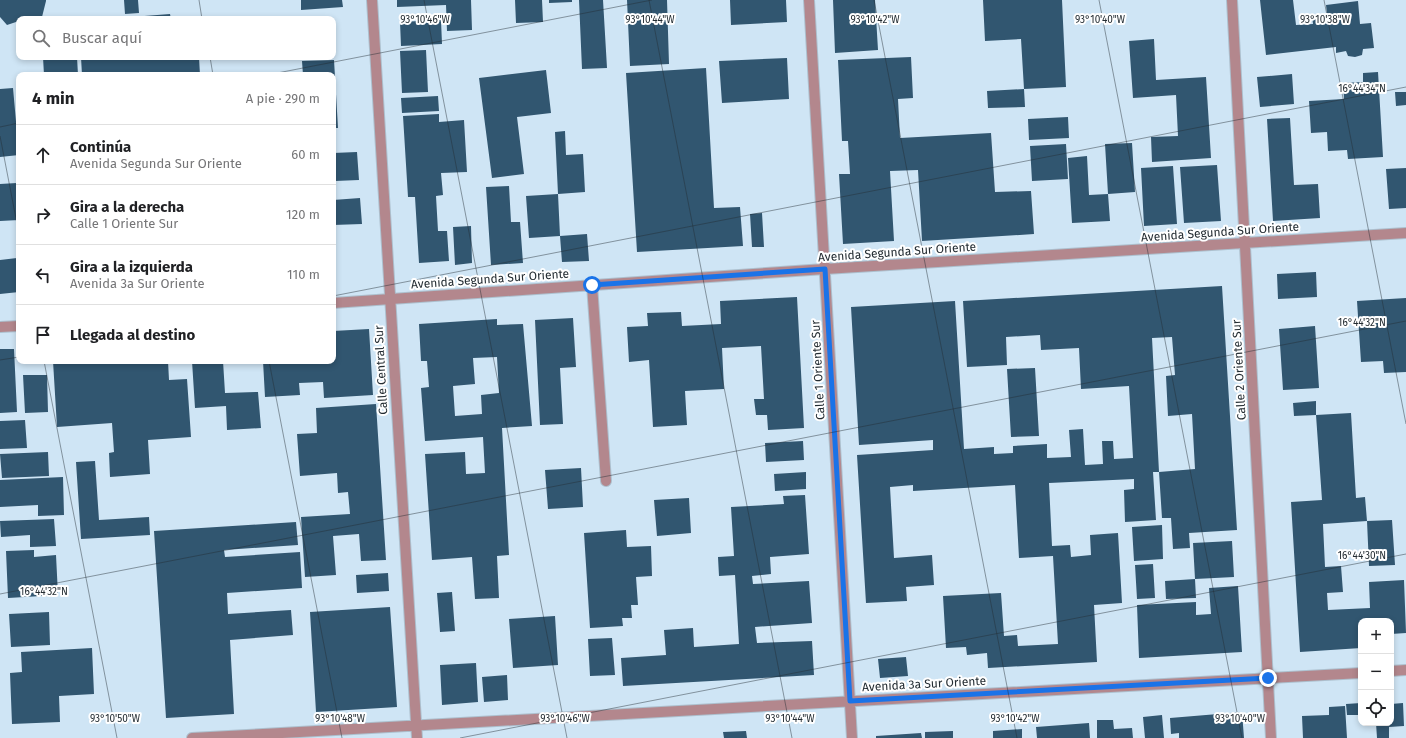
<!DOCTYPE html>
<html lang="es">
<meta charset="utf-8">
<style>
body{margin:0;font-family:"Fira Sans",sans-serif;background:#f2f2f2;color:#202124}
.controls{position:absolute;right:12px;bottom:12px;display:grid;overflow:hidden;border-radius:8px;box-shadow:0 2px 6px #0003}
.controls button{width:36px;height:36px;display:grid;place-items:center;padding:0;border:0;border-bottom:1px solid #e0e0e0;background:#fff;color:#202124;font:20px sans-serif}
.stop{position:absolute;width:12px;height:12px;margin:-9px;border:3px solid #1a73e8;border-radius:50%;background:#fff}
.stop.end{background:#1a73e8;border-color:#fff;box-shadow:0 1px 4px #0008}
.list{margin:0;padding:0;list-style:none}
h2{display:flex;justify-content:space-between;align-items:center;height:52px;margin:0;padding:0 16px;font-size:17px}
h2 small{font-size:13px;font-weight:400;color:#757577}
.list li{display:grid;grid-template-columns:26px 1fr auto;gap:12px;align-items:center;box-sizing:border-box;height:60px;padding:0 16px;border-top:1px solid #e0e0e0}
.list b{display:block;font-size:15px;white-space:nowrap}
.list p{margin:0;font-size:13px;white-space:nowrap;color:#757577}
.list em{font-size:13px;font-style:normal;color:#757577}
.icon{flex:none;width:22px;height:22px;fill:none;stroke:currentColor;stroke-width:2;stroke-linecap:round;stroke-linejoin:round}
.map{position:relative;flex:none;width:1406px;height:738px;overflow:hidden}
.search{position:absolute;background:#fff;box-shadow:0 2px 6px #0003;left:16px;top:16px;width:320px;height:44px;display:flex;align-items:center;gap:10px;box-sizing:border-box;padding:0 14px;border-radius:8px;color:#757577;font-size:15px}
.panel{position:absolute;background:#fff;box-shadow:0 2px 6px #0003;left:16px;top:72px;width:320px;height:292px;border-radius:8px}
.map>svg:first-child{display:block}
</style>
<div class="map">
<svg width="1406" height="738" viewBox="0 0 1406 738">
<rect width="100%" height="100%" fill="#cfe5f5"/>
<!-- building -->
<path fill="#315670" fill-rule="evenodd" d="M0,0H46V1L42,17L19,19V21L7,25L0,17Z
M124,0H138L139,13L125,14Z
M301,0H342L343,7L301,10Z
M397,0H471L472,30L447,31L446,5L397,7Z
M515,0H542L543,22L516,23Z
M549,0H572V2L549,3Z
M579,0H603L607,68L582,69Z
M627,0H667L669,64L630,66Z
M730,0H786L787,22L731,25Z
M833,0H875L878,50L835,53Z
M983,0H1062L1066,87L1024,89L1021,39L985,41Z
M1260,0H1293L1296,25L1313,24L1312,15L1327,14L1326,5L1358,1L1360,24L1371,23L1374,48L1363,49L1362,55L1355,57L1348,56L1346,51L1336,53V47L1266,55Z
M170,14L171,19H119V18Z
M441,20L442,44L401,46L400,22Z
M1154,39L1156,80L1206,77L1211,158L1152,162L1151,137L1178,136L1176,95L1133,98L1129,41Z
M426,50L428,92L402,93L400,51Z
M43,57H77L78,75H44Z
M81,57H199L200,75H82Z
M911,57L913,98L898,99L900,138L991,133L995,192L1031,191L1034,234L922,241L918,170L890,171L894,241L843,244L839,174H850L848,141H842L838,60Z
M787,58L789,99L722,103L719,61Z
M334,60L338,128H333V75H303L302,61Z
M706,68L714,208L740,207L743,246L637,252L626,73Z
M546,70L551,113L517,117L524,174L492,178L479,78Z
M1378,72L1383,157L1348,159L1347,150L1328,151L1327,132L1311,133L1309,101L1344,99L1343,83L1363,82V73Z
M1292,74L1294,104L1260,107L1257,77Z
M13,88L19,155L0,157V89Z
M1024,89L1025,107L988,108L987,91Z
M1395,92H1406V105L1396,106Z
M438,96L439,111L402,113L401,98Z
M439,114V122L464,120L467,172L441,173L443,195L436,196L438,231H447L449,261L419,263L415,197H408L403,116Z
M1068,117L1069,138L1029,140L1028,119Z
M1290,118L1294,185L1318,184L1320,218L1273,221L1267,119Z
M565,131L566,155L583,154L585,192L558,194L555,132Z
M1132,143L1135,192L1108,194L1110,221L1072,223L1068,158L1087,156L1089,195L1108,194L1105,144Z
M1066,144L1068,179L1032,181L1030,146Z
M357,152L359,180L335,181L333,153Z
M1217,165L1221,221L1184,223L1180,167Z
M1173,166L1177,224L1144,226L1141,168Z
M1406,168V208L1389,209L1386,169Z
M17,183L19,220L0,221V184Z
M509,186L511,222H520L523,263L491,265L486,187Z
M558,194L560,236L587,234L589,261L562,262L560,236L529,238L526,196Z
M360,198L362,224L333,225V200Z
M762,213L764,247H752L750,214Z
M471,226L472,263L455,265L453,227Z
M17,258L19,292L0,294V260Z
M1316,272L1317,297L1278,299L1277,274Z
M1222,286L1237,530L1189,533L1190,548L1173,549L1171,518H1162L1159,472L1195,469L1192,414L1168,416L1166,376L1175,375L1172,337L1152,338L1159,472H1153L1156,520L1125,522L1124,490L1134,489V479L1049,483L1052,546L1070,545L1071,557L1091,555L1090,535L1118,533L1122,603L1094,605L1097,662L988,668L987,653L967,655L966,647L946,648L943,596L1001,593L1004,636L1017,635L1018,646L1058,644L1053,556L1019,558L1015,485L913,491V485L890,487L894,558L932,555L934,585L906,587L907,601L866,603L857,455L933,450V440L859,445L851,307L955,301L964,449L994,447V454L1013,453V446L1047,444V458L1071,457L1069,430L1083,429L1085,465L1103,464L1102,441H1113L1114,459L1133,458L1129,386L1081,389L1079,348L1041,350L1040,335L1006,337L1007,365L967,367L963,301Z
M797,297L804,428L768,430L767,415H756L754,399H764L761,346L722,348L724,389L685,391L687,425L653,427L649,360L629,362L627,327L648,326L647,313L681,312L682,326L721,324L720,301Z
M1406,298V372L1384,373L1383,361L1361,362L1357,301Z
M573,318L576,367L560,368L563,424L540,425L535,320Z
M497,319V325L523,324L532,426L502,428L509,555L497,556L499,598L475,599L472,557L432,560L425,454L465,452L466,474L485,473L483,437L425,441L421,388L429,387L427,361H421L419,324ZM497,357L499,393L481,395L482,414L455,416L453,386L475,384L473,358Z
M1315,326L1319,388L1283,390L1279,329Z
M369,329L373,395L324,398L323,382L299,383L300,395L265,397L263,361H333V331Z
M0,349H14L17,412L0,413Z
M53,361H168L169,380L187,379L191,437L148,440L150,474L110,477L109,453L114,452L112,423L57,427Z
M192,361H223L225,393L258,392L261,428L227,430L226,406L195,408Z
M1035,368L1039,436L1011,437L1007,369Z
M23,375H47L48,412L25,413Z
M1316,401V415L1294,416L1293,403Z
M376,404L386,560L361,561L359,534L333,536L336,575L305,577L301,517L350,514L348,492L338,493L337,473L300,476L297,434L317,433L316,408Z
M1351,413L1356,498L1365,497L1367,521L1392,520L1395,565L1369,566L1367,521L1323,524L1325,567L1341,566L1343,592L1327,593L1328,610L1370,608L1369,582L1404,580L1406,633L1391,634V621H1361V648L1300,652L1291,502L1322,500L1316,415Z
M25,420L27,448L0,449V421Z
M803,441L804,460L766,462L765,443Z
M48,452L49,476L2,478L0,454Z
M95,461L99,520L149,517L150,535L81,539L76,462Z
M581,468L583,507L548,509L545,470Z
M806,472V489L775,491L774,474Z
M63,477L64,515L38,516V505L0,507V480Z
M805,495L809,554L770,557L771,574L752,576L753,584L809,581L812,623L755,627L757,643L812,641L814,675L623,686L621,658L666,655L664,630L693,628L694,647L739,644L735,575L719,576L718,557L734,556L731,507L784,504L783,496Z
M689,498L691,533L657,536L654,500Z
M54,519L56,546L30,547V535L1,537L0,521Z
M296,522L298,545L224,550L225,557L300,552L302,588L227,593L228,614L291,610L293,635L230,640L234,714L166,718L154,531Z
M1162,525L1163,559L1134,561L1132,527Z
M626,530L627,547L651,546L652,576L636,577L638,605H631L632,618H622L623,626L590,628L584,533Z
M1232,541L1234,577L1195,579L1193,543Z
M34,550V557L56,555L58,595L8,598L6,551Z
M1153,564L1155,598L1137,599L1135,565Z
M388,573L389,591L357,593L356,575Z
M1195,579L1196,598L1166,599L1165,581Z
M1238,586L1242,652L1139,658L1137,605L1196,602V615L1211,614L1209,588Z
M452,592L455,631L440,632L437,593Z
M390,607L397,707L316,712L310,612Z
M49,612L50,645L11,647L9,614Z
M555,616L558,665L513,668L509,619Z
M612,638L615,675L590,676L588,639Z
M92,648L94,694L59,696L60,722L12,724L10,673L22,672L21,652Z
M906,657L908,676L880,678L878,659Z
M476,663L478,702L442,705L440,665Z
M507,675L508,700L484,702L482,677Z
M1361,703V715H1347L1346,704Z
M1403,703L1404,726L1389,727V738H1377L1376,723H1391V704Z
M1345,706L1347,738H1303L1302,716L1329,715V707Z
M1242,712L1244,738H1179V733L1171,734L1170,718Z
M1162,715L1164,738H1145L1143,717Z
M1097,720H1113L1114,729L1132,728L1133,738H1097Z
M1089,723L1090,738H1037L1036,727Z
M1022,729V738H993V731Z
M746,731L747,738H724L723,732Z
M953,731V738H925V732Z
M921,733L922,738H876V736Z"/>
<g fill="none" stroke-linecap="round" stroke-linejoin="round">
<defs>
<path id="minor" d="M372,0L417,738
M809,0L852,738
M1232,0L1271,738
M592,285L606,481
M333,303L825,269L1406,233
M0,327L19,326
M1391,671L1406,670
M192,738L1361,673"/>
</defs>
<!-- minor casing -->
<use href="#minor" stroke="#adc0ce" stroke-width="12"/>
<!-- minor -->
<use href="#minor" stroke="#b3878d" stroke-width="10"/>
</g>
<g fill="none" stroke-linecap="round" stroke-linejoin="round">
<!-- route -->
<path stroke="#1a73e8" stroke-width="5" d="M592,285L825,269L850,701L1268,678"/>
</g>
<!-- ticks -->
<path fill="none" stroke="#232c32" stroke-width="1" stroke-opacity="0.45" d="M199,0L202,19M424,0L567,738M649,0L792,738M874,0L1017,738M1099,0L1242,738M1324,0L1406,424M210,57L213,75M267,75L652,0M0,127L19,123M0,136L19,234M333,296L1406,87M0,360L19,357M44,361L117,738M269,361L342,738M0,594L1406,321M460,738L1406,554"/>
<g text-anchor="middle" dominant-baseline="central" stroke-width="4" stroke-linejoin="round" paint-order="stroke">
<!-- street labels -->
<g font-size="12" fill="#232c32" stroke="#fff">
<text transform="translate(1220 232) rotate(-4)">Avenida Segunda Sur Oriente</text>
<text transform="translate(897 252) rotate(-4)">Avenida Segunda Sur Oriente</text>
<text transform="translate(490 279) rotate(-4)">Avenida Segunda Sur Oriente</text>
<text transform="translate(381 370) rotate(-93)">Calle Central Sur</text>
<text transform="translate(818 370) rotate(-93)">Calle 1 Oriente Sur</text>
<text transform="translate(1239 370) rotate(-93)">Calle 2 Oriente Sur</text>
<text transform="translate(924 684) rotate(-3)">Avenida 3a Sur Oriente</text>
</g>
</g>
<g font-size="10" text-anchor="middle" fill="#232c32" stroke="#fff" stroke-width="4" stroke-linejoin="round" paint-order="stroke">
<text x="425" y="23">93°10'46"W</text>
<text x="650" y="23">93°10'44"W</text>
<text x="875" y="23">93°10'42"W</text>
<text x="1100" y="23">93°10'40"W</text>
<text x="1325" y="23">93°10'38"W</text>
<text x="1362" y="92">16°44'34"N</text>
<text x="1362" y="326">16°44'32"N</text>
<text x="1362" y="559">16°44'30"N</text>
<text x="44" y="595">16°44'32"N</text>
<text x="115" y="722">93°10'50"W</text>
<text x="340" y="722">93°10'48"W</text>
<text x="565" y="722">93°10'46"W</text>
<text x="790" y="722">93°10'44"W</text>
<text x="1015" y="722">93°10'42"W</text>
<text x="1240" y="722">93°10'40"W</text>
</g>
</svg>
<div class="controls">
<button>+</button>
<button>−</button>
<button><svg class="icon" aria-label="locate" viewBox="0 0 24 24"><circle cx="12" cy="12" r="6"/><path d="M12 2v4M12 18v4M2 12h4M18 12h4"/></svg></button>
</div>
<div class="stop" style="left:592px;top:285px"></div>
<div class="stop end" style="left:1268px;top:678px"></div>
<div class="search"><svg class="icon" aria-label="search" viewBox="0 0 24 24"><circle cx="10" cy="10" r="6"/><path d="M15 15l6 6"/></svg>Buscar aquí</div>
<section class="panel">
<h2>4 min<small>A pie · 290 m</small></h2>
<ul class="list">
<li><svg class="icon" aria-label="ahead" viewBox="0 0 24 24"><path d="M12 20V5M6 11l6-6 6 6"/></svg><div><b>Continúa</b><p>Avenida Segunda Sur Oriente</p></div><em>60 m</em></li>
<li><svg class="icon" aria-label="right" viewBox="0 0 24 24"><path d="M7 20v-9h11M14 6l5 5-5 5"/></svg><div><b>Gira a la derecha</b><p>Calle 1 Oriente Sur</p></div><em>120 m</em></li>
<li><svg class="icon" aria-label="left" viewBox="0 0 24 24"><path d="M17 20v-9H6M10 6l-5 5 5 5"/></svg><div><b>Gira a la izquierda</b><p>Avenida 3a Sur Oriente</p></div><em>110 m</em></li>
<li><svg class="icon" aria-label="arrive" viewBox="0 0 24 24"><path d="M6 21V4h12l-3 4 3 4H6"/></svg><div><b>Llegada al destino</b></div></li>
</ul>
</section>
</div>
